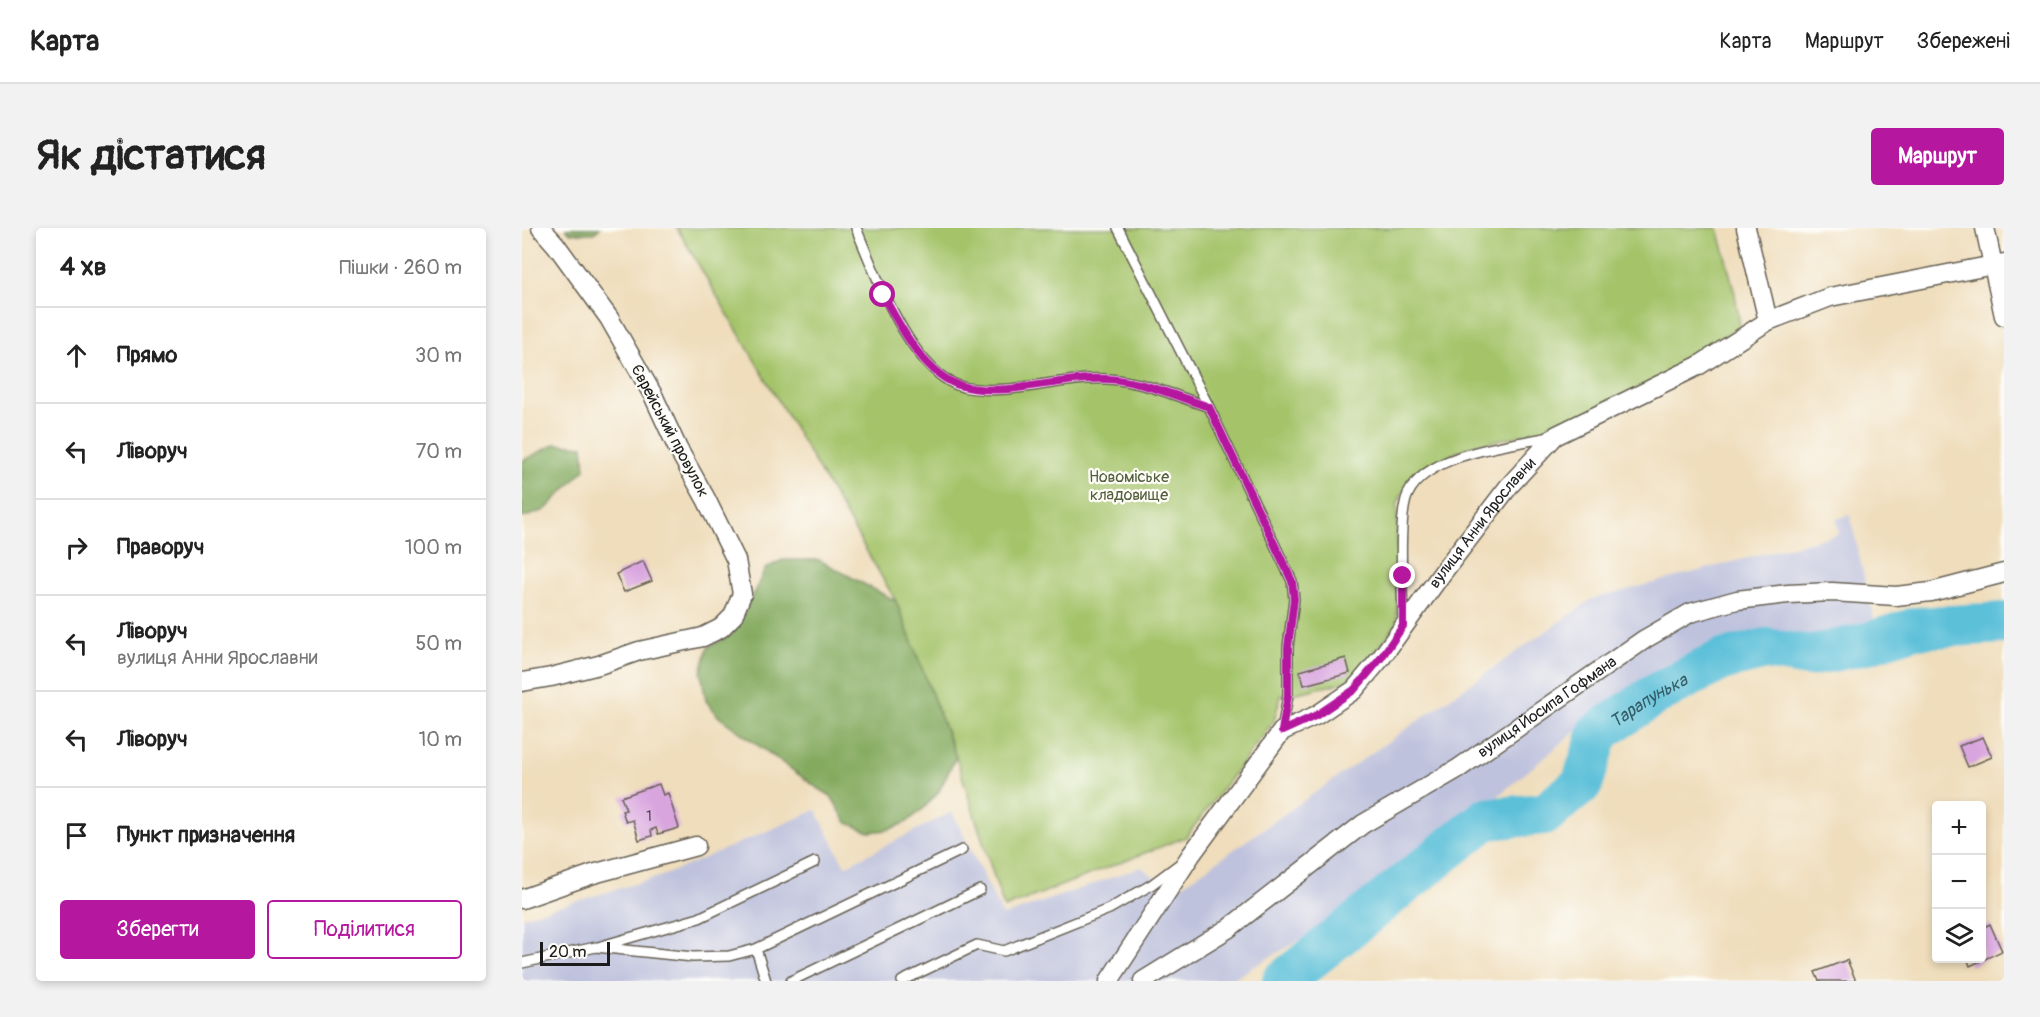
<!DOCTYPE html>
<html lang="uk">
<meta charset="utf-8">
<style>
body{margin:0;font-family:Pangolin,sans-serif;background:#f2f2f2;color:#222}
.controls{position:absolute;right:18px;bottom:18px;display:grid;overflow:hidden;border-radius:6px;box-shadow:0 3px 9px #0003}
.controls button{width:54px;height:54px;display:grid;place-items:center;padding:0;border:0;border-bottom:2px solid #e0e0e0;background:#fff;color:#222;font:30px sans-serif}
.scale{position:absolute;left:18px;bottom:15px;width:70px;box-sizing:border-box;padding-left:6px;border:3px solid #1c1c1c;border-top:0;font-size:16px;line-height:21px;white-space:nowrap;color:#1c1c1c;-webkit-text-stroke:4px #fdfcf7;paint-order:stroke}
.stop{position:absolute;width:18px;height:18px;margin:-14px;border:4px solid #b5179e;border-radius:50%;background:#fff}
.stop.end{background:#b5179e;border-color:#fff;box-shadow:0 2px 6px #0008}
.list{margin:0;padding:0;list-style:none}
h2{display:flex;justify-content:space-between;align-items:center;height:78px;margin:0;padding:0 24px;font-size:26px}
h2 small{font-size:20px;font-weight:400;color:#767676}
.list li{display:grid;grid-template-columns:39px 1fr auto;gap:18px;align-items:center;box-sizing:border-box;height:96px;padding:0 24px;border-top:2px solid #e0e0e0}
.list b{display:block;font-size:22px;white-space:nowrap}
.list p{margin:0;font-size:20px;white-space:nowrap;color:#767676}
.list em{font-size:20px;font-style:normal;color:#767676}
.actions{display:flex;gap:12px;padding:18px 24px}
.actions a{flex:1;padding:14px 0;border:2px solid #b5179e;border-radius:6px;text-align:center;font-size:21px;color:#b5179e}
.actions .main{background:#b5179e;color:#fff}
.icon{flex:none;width:33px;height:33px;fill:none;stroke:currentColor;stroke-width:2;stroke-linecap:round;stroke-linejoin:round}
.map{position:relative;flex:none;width:1482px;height:753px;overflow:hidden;border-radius:6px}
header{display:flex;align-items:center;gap:36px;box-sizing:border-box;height:84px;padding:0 30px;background:#fff;border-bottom:2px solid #e0e0e0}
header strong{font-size:28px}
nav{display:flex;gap:33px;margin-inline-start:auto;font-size:21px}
.intro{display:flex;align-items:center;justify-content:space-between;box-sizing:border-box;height:144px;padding:0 36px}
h1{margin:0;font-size:42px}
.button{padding:15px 27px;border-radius:6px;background:#b5179e;color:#fff;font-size:21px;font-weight:700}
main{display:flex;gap:36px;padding:0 36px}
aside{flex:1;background:#fff;border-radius:6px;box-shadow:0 3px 9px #0003}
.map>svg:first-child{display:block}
</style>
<header>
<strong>Карта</strong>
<nav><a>Карта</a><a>Маршрут</a><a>Збережені</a></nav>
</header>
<div class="intro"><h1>Як дістатися</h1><a class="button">Маршрут</a></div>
<main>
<aside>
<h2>4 хв<small>Пішки · 260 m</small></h2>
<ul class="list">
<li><svg class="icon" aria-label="ahead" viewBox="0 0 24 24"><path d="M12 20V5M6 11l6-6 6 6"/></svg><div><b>Прямо</b></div><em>30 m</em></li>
<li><svg class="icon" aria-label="left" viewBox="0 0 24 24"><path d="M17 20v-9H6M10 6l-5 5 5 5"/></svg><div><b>Ліворуч</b></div><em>70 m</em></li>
<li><svg class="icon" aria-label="right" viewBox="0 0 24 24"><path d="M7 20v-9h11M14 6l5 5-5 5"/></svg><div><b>Праворуч</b></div><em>100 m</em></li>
<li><svg class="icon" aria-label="left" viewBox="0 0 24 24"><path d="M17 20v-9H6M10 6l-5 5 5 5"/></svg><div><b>Ліворуч</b><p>вулиця Анни Ярославни</p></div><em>50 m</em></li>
<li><svg class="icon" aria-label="left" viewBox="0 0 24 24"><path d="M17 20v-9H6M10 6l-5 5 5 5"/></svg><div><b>Ліворуч</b></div><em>10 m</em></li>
<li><svg class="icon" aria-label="arrive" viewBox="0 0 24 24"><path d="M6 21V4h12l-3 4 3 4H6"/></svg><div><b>Пункт призначення</b></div></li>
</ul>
<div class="actions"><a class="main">Зберегти</a><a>Поділитися</a></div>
</aside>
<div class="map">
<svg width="1482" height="753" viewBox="0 0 1482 753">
<rect width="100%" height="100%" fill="#fdfcf7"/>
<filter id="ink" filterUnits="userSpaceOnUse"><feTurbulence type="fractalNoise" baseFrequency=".0167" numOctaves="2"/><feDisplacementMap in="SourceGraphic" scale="12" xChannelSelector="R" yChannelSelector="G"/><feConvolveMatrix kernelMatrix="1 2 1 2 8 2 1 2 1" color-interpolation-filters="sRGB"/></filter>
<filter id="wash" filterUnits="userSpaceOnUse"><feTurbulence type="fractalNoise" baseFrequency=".008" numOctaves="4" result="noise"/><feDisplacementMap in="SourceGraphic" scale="24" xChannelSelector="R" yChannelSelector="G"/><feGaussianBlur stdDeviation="1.35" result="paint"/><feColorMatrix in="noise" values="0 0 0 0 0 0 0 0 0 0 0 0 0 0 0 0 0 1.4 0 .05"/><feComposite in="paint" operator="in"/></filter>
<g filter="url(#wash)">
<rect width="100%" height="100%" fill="#efddbb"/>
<!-- industrial -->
<path fill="#bfc2dd" d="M1328,287L1354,402L1261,414L1198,419L1107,471L1072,488L957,584L795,702L707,753H0V689L140,648L294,582L323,638L430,584L481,688L619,639L651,664L1070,371L1317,306L1314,291Z"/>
<!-- green -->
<path fill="#a5c46b" stroke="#607044" stroke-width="1.5" d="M155,0H1196L1213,66L1218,98L1151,144L1036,200L952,217L924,229L898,244L884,258L875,277V395L832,452L775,465L759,467L752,493L664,609L482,680L434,529L374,373Z"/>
<!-- forest -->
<path fill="#84aa5f" stroke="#50633e" stroke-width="1.5" d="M44,0H78L72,5H48Z
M33,216L61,218L63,241L23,282L0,290V233Z
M261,332H297L374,373L434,529L416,565L401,581L385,594L365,602L347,604L324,594L309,568L294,559L197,489L184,473L179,444L186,419L211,406L244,340Z"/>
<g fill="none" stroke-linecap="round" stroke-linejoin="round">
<!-- river -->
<path stroke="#5bc0d9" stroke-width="42" id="s1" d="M761,753L964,591L1023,586L1060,556L1077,504L1134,466L1200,432L1244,421L1286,428L1339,417L1394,400L1482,395"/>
</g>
<g id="blocks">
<!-- building -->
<path fill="#d9a5df" d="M121,333L130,353L102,364L94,346Z
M824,430L828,445L782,457L778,443Z
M1461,509L1470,529L1446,539L1437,518Z
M137,556L141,567L146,565L157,600L136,606L134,600L129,602L130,608L117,612L111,592L104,594L100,583L104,582L99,569Z
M1468,696L1480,723L1448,738L1445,730H1460V700Z
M1325,732L1334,753H1297L1293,744Z"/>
</g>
</g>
<g filter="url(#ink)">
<use href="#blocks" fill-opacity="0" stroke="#666054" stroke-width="1.5"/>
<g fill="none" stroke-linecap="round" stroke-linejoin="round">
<defs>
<path id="lane" d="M334,0C353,45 389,146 441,159C455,162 472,162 486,161C520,158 552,149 586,151C620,153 654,168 687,179
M596,0L687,179L770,353L772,371L766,419V467L760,503
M881,394C881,366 875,289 886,266C905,225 988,217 1028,209
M79,718L177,690L293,634
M234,721L244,753
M0,735L74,719L171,729L207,728L234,721L440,622
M269,753L458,662
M380,753L455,717L482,723L587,681L629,657L656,637"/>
<g id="street">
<path d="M1224,0L1246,93"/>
<path d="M1463,0L1482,88"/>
<path d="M0,454L29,449L77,437L117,423L181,409L199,400L211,388L220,366L214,332L184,271L156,221L131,167L87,90L34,17L19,0"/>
<path d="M0,671L71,646L174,618"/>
<path id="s2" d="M587,753L669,627L760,503L795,487L832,462L859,430L921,344L987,258L1033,208L1176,138L1246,93L1308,69L1482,35"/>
<path id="s3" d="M621,753L707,700L841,596L937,540L1123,411L1168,385L1215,372L1266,366L1310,364L1374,368L1409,364L1482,345"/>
</g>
</defs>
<!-- lane casing -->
<use href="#lane" stroke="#666054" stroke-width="12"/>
<!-- street casing -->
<use href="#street" stroke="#666054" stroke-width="21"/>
<!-- lane -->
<use href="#lane" stroke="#fff" stroke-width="9"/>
<!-- street -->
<use href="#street" stroke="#fff" stroke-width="18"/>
</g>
</g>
<g fill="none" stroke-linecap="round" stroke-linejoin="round" filter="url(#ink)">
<!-- route -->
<path stroke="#b5179e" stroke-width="8" d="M361,67C378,98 403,148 440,158C454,162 471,162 486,161C519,158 552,149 586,151C620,153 654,168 687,179L770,353L772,371L766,419V467L760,503L795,487L832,462L859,430L881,398V348"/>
</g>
<g text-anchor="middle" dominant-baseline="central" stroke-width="4.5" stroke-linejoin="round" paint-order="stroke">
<!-- number labels -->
<g font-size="14" fill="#4b3e4d">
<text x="127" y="588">1</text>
</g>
<!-- street labels -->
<g font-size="16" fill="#1c1c1c" stroke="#fdfcf7">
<text transform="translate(148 203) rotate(62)">Єврейський провулок</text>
<text stroke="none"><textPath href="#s2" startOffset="598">вулиця Анни Ярославни</textPath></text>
<text stroke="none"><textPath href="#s3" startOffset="489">вулиця Йосипа Гофмана</textPath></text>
</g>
<!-- park labels -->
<g font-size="16" fill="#535f3c" stroke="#fdfcf7">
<text x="607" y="249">Новоміське<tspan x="607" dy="18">кладовище</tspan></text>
</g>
<!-- water labels -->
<g font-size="18" font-style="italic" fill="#355e68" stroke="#fdfcf7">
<text stroke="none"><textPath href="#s1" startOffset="480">Тарапунька</textPath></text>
</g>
</g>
</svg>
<div class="controls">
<button>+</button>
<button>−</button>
<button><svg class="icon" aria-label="layers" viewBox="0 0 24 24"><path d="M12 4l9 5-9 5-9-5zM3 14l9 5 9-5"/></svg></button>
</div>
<div class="scale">20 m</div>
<div class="stop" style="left:361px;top:67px"></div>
<div class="stop end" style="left:881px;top:348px"></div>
</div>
</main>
